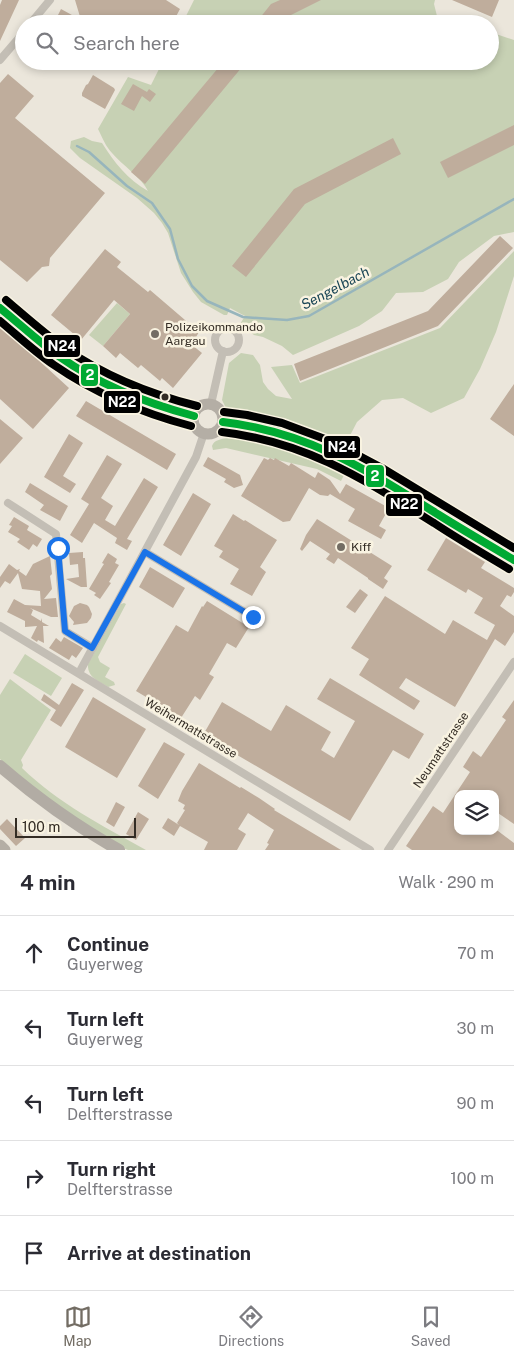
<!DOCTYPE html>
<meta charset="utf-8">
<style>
body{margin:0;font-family:"Public Sans",sans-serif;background:#f2f2f3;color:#2b2b33}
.controls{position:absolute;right:15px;bottom:15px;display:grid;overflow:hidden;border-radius:10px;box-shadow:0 2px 8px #0003}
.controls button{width:45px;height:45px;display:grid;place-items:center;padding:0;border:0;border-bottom:1px solid #e1e1e2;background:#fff;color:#2b2b33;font:25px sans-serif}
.scale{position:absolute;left:15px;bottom:12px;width:121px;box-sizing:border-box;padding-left:5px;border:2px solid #332c24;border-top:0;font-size:14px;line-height:18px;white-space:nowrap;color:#332c24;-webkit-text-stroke:4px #f9f3e1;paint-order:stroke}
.stop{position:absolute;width:15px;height:15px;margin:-11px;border:4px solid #1a73e8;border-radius:50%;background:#fff}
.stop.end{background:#1a73e8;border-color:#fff;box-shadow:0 1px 5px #0008}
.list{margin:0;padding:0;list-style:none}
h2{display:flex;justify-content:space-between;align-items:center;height:65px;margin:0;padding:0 20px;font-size:21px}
h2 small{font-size:16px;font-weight:400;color:#7c7c81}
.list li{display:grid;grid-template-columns:32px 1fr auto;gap:15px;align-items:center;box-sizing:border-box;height:75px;padding:0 20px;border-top:1px solid #e1e1e2}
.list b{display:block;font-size:19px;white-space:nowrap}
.list p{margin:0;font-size:16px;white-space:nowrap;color:#7c7c81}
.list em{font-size:16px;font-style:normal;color:#7c7c81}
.icon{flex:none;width:28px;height:28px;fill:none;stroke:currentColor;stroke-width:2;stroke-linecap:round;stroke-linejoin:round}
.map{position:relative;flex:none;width:514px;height:850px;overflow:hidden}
.search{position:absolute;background:#fff;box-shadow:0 2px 8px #0003;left:15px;right:15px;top:15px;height:55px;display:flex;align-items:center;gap:12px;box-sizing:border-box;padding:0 18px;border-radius:28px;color:#7c7c81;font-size:19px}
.sheet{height:440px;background:#fff}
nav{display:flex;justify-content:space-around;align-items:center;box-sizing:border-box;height:70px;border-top:1px solid #e1e1e2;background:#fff;font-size:14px;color:#7c7c81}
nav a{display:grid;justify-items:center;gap:2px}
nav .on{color:#736d64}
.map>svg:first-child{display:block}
</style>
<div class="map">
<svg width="514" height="850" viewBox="0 0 514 850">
<rect width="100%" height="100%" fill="#ebe6db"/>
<!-- green -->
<path fill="#c7d1b4" d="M194,0H435L434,4L439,24H182Z
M490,32L514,40V232L494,236L459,262L448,279L423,292L396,293L382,311L359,326L293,355L282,346L263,337L254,335L240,324L245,316L230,308L227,315H224L201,302L193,292L181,273L168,233L162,223L154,213L137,198L80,158L70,148L71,141L84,137L92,141L102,143C114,162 128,180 148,191C142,178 122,165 112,153C106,147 102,137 98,129L128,77L151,85L163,61H490Z
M514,251V276L496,332L480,369L464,398L431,413L403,398L382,400L357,422L342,451L325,443L272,424L231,413L227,410L222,400L229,363L241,353L253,355L260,365L263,382L268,389L276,396L292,399L271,367L292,365L300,383L440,328Z
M117,303L130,314L103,346L89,335Z
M227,438L269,443L322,459L345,473L341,481L317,469L226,448L213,450L212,446C214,440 221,439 227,438Z
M124,603L126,604L98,657L100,662L110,668L105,677L114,682L115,685L108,687C98,681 87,677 88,664L121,604Z
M25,654L62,678L51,696L13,673Z
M10,679L51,710L21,760L23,765L22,768C58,803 103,826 146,850H128L120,847L68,814L6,765L0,759V695Z"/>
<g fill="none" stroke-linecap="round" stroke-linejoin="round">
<!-- stream -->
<path stroke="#97b5bc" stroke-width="2.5" d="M77,146L89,152L127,186L152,203L170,229L178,259L192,286L207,301L243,317L287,320L309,316L514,199"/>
</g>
<!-- building -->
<path fill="#bfad9c" d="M2,0H19L0,41V5Z
M75,0H166L180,9L172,24H61L63,20L58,18V15L61,9L81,20Z
M280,0H321L283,19L278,24H255L271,4Z
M452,0H499L492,17Z
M224,61H247L145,184L131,172Z
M8,74L34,96L15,118L105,193L50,258L49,266L42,267L27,282L0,260V83Z
M93,75L114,88L115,90L105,109L82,96V93L86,85L88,84Z
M133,84L147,92L149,89L156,94L150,102L142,96L134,111L121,104Z
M514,125V145L448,178L440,162Z
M393,138L401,154L305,204L246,277L232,266L294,189Z
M500,236L513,248L438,326L300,381L294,364L428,311Z
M105,249L121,262L117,267L148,292L150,290L199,332L196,337L198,339L192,345L202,353L173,388L162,378L160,381L141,365L138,368L120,353L116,358L103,346L130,314L114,300L81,340L51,315Z
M0,325L69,388L33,429L0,399Z
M514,384V436L490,419Z
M86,401L176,454L167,470L76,416Z
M0,419L23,438L0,464Z
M69,434L83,443L63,476L76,484L70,493L44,477Z
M107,455L122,464L101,498L113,506L105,520L115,526L144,478L158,487L127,539L132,541L127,550L115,543L117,538L94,523L82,543L70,535L89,504L81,499Z
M208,457L240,475L243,485L234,488L224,482L226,479L203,466Z
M264,458L268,460L270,458L274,460L275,458L289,466L291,463L315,478L318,472L330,480L340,494L346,484L389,508L379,526L386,530L381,539L348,521L355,509L330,494L328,496L320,495L309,488L290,521L283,522L241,496Z
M30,483L68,506L60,521L40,510L44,505L25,492Z
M193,493L211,504L181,556L163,545Z
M233,514L244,521L245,520L277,540L260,567L266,572L252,596L230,584L239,569L219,557L223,551L214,546Z
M14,517L29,526L27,530L42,539L37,547L33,544L29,550L17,542L20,539L8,532L12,526L9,525Z
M317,519L392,566L384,578L388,581L383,589L368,579V578L338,558L334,564L326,559L330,554L310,541L302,551L300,549L306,535Z
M446,538L485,562L481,568L514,588V592L511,597L507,595L500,606L514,616V632L505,646L495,639L455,707L406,678L399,688L420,701L414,710L359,675L369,659L351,648L385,596L445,634L453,620L487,640L495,625L474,613L483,598L468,589L466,593L427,570Z
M83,552V558H85L87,587H81L66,579L79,577L78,564L70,565L69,553Z
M108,553L117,559L115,563L119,565L109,582L111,583L100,599L94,595L96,593L89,589L102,567L104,564L102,563Z
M50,556L52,574L50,576L52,589L44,599L56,598L58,617H51L30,608L33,610L31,615L41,621L42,618V622L49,626H43L44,643L38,640L37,642L31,638L37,626L25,627V621L7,612L14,599L25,605L41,606L40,591L22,589L18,573L10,584L5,581L0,588V577L9,564L17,570L20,569L19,571L26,576L33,564Z
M150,567L185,588L173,608L139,587Z
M360,589L368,595L355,613L346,607Z
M207,601L249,627L236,648L227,643L209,674L214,677L200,700L195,696L181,718L136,691L176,625L188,632L202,606L203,607Z
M80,603L87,605L89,607L92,614L91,618L87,623L73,625L74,622L69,616L74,606Z
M64,637L83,648L76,658L72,655L69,660L49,648L56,638L61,642Z
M330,678L424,734L409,759L393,750L350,821L203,735L222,702L271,731L286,705L331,732L321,750L334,758L355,721L317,699Z
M72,683L84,690L61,727L50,720L56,710L41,700L44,694L59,705Z
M93,697L146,729L117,778L65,747Z
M514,700V824L495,811V794H458V831H498L514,843V850H412L406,846L433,806L443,813L470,772L463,767L473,751L481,757L506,720L502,717Z
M164,742L185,754L158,799L138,786Z
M199,763L240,788L241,787L259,798L275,809L274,810L341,850H265L269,844L267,843L274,830L248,813L238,829L246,834L237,850H204L208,842L180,826L174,836L162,828L168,818L179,825L177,823L185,810L183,809L185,805L178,801L182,791Z
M116,802L125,807L114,827L106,822Z
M138,812L149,819L136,840L126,834Z
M7,819L25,838L16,846L0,829V826Z"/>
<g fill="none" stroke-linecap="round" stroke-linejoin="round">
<!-- street -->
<path stroke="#c3beb5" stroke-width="8" d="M30,24L50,0
M0,60L24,32
M215 340a12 12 0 1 1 24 0a12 12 0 1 1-24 0Z
M211,404L223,351
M8,503L56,534L65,631L93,648
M145,552L253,617
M0,626L370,850
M79,673L196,457L204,433
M388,850L514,662"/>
<!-- secondary -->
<path stroke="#b4aea5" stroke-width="11" d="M0,308C20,324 39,342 60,357C101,386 146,404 194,416
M193 419a15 15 0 1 1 30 0a15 15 0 1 1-30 0Z
M223,422C253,425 283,433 312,444C357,461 398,489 439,515C463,530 489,545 514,560
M0,845L5,850"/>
<!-- primary -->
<path stroke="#b2aca4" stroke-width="12" d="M0,766C37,798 76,826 119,850"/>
<defs>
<path id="bus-1" d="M0,308C20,324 39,342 60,357C101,386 146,403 194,416
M223,422C309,432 367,470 439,515C463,530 489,545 514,560"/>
<path id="bus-2" d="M0,321C18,336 35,352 54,365C96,394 142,413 191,426
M222,432C307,442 363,479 434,523C458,539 484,554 509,569"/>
<path id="bus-3" d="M6,300C26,317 45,334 66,349C106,377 150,394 197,406
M224,412L247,415L282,423L333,442L382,468L514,548"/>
</defs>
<!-- bus-1 casing -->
<use href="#bus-1" stroke="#f9f3e1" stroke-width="11"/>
<!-- bus-2 casing -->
<use href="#bus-2" stroke="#f9f3e1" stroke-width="11"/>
<!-- bus-3 casing -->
<use href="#bus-3" stroke="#f9f3e1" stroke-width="11"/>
<!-- bus-1 -->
<use href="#bus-1" stroke="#0a3" stroke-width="8"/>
<!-- bus-2 -->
<use href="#bus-2" stroke="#000" stroke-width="8"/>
<!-- bus-3 -->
<use href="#bus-3" stroke="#000" stroke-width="8"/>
</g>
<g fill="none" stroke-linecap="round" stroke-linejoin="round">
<!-- route -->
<path stroke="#1a73e8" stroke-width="6" d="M58,548L65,631L92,648L145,552L253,617"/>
</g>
<!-- markers -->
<g fill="#736d64" stroke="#f9f3e1" stroke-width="2">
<circle cx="155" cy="334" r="5"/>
<circle cx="341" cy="547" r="5"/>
</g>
<circle fill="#332c24" stroke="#f9f3e1" stroke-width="2" cx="165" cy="397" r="4.5"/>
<g text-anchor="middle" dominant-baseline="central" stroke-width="5" stroke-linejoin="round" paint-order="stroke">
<!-- poi labels -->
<g font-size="12" fill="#332c24" stroke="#f9f3e1" text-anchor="start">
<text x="165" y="327">Polizeikommando<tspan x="165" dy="14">Aargau</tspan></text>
<text x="351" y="547">Kiff</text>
</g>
<!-- street labels -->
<g font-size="12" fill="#332c24" stroke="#f9f3e1">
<text transform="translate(191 728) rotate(31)">Weihermattstrasse</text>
<text transform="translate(441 750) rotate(-56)">Neumattstrasse</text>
</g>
<!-- water labels -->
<g font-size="14" font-style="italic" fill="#194555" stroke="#f9f3e1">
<text transform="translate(335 288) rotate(-28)">Sengelbach</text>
</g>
</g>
<g stroke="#f9f3e1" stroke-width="2">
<rect x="43" y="334" width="38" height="24" rx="5" fill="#000"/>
<rect x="80" y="363" width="19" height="24" rx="5" fill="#0a3"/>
<rect x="103" y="390" width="38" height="24" rx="5" fill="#000"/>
<rect x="323" y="435" width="38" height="24" rx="5" fill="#000"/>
<rect x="365" y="464" width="20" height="24" rx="5" fill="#0a3"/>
<rect x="385" y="493" width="38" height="24" rx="5" fill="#000"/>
</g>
<g font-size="14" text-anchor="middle" font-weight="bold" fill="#fff">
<text x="62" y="351">N24</text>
<text x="90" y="380">2</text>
<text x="122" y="407">N22</text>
<text x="342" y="452">N24</text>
<text x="375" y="481">2</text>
<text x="404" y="509">N22</text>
</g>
</svg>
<div class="controls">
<button><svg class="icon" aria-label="layers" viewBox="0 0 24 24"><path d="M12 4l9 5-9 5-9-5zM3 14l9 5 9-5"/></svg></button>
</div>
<div class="scale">100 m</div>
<div class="stop" style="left:58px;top:548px"></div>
<div class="stop end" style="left:253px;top:617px"></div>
<div class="search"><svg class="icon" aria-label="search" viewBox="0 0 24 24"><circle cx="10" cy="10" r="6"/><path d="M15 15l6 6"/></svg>Search here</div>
</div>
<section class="sheet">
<h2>4 min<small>Walk · 290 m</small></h2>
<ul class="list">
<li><svg class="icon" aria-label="ahead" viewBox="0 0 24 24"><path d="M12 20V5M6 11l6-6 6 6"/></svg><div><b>Continue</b><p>Guyerweg</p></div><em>70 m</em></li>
<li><svg class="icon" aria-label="left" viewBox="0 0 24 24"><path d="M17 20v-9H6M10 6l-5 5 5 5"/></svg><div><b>Turn left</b><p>Guyerweg</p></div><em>30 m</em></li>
<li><svg class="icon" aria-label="left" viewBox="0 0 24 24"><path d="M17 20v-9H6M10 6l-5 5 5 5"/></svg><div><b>Turn left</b><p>Delfterstrasse</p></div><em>90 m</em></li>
<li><svg class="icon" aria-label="right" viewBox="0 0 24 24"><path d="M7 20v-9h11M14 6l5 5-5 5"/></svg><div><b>Turn right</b><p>Delfterstrasse</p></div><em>100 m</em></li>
<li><svg class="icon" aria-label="arrive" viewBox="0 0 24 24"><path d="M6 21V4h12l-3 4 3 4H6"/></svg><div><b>Arrive at destination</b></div></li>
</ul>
</section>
<nav>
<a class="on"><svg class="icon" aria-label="map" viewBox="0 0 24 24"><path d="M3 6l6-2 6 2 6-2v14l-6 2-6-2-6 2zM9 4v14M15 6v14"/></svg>Map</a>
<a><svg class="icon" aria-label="directions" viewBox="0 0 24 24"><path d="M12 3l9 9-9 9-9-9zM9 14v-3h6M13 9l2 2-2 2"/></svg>Directions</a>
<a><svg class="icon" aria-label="saved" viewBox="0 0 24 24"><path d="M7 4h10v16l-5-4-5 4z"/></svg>Saved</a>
</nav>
